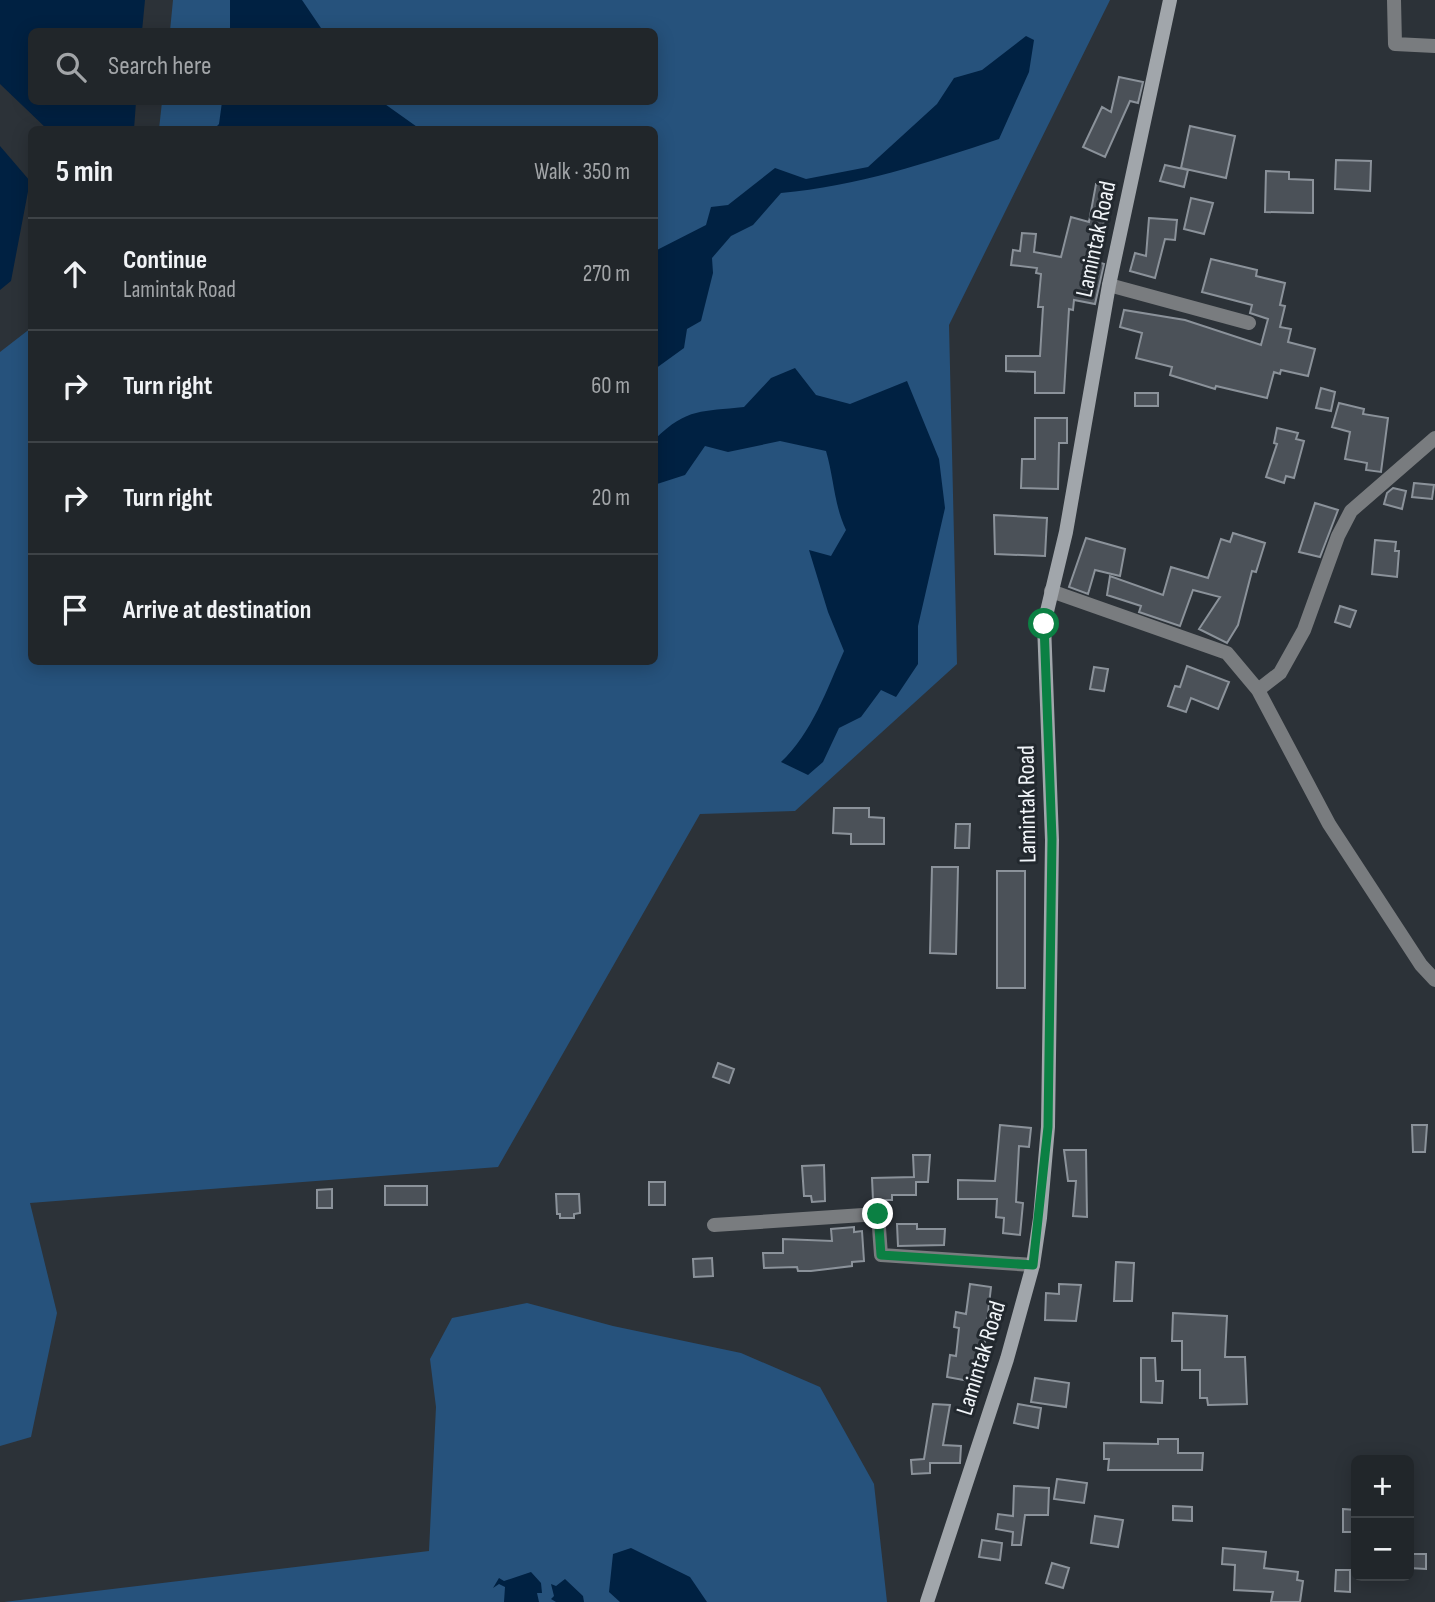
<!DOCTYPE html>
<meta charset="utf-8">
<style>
body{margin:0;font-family:"Sofia Sans Condensed",sans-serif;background:#2d3236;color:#f1f3f6}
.controls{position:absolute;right:21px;bottom:21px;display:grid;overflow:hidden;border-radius:10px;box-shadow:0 4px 18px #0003}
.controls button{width:63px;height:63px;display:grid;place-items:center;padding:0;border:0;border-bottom:2px solid #3e4347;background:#21262a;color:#f1f3f6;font:35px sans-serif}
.stop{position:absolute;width:21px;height:21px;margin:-16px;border:5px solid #0b8043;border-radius:50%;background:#fff}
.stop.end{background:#0b8043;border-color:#fff;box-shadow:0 2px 7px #0008}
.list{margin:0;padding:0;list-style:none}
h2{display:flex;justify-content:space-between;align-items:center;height:91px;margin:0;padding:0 28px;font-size:30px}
h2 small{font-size:23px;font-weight:400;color:#a2a5a8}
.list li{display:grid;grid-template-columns:46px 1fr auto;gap:21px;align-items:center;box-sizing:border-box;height:112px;padding:0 28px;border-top:2px solid #3e4347}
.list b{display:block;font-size:26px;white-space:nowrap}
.list p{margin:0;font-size:23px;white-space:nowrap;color:#a2a5a8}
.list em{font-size:23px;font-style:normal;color:#a2a5a8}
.icon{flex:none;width:38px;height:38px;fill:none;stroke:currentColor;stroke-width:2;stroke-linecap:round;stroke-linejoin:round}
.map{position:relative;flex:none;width:1435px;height:1602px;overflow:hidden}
.search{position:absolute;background:#21262a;box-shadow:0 4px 18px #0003;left:28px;top:28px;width:630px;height:77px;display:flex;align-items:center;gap:18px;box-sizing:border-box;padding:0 24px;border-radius:10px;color:#a2a5a8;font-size:26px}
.panel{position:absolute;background:#21262a;box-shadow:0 4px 18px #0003;left:28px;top:126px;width:630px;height:539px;border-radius:10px}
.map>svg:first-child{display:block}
</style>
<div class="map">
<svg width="1435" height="1602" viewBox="0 0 1435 1602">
<rect width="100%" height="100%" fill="#2c3238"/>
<!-- green -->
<path fill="#26527c" d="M173,0H1110L949,325L957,664L795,811L700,814L498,1167L30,1203L57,1313L31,1437L0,1446V352L31,328L32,662H654V130L159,129L162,102H654V32L170,31Z
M527,1303L613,1326L741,1353L820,1387L874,1484L887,1602H4L429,1551L436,1407L430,1359L452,1318Z"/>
<!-- water -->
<path fill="#002142" d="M0,0H145L142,31L32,32V102H136L134,129H47L0,84Z
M230,0H302L323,31H230Z
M1026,36L1034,40L1029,72L999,139C927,163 857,186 781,193L753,225L731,236L712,258L713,273L701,321L687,329L684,348L655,369V251L706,225L711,207L728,205L775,168L806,179L868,167L937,104L954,78L982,70Z
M222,102H382L420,129H214L219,124Z
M0,146L30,181L11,281L0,290Z
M795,368L816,395L850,404L907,381L939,459L945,508L918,626V664L896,697L881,690L861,717L839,728L823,762L808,775L781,762C812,733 827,689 844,651L828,612L809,550L831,556L846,530C834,505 834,478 826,451L780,441L728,452L705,446L685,475L654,485L655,439C688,407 702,412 744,407L771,378Z
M631,1548L690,1577L707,1602H620L609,1592L613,1554Z
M531,1572L541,1583L542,1593H537L539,1602H504L505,1587L499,1584L493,1588L499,1578L504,1581Z
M565,1579L583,1596L584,1602H556L551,1599L554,1596L551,1584L556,1586Z"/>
<!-- building -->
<path fill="#4b5158" stroke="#8b929a" stroke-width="2" d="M1119,77L1143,82L1138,103L1130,101L1105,157L1083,147L1102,107L1111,112Z
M1190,126L1235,136L1226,178L1181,168Z
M1336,160L1371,161L1370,191L1335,189Z
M1165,165L1188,170L1184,187L1160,181Z
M1266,171L1289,172V179L1313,180V213L1265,212Z
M1096,184L1113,186L1094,261L1104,264L1095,304L1074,300L1073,310L1069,309L1064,393H1035V372L1006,371V356H1040L1043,307H1038L1041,274L1036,273L1037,268L1011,265L1013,250L1020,251L1022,233L1036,234L1034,252L1061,257L1071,217L1089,222Z
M1191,198L1213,203L1204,234L1184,229Z
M1149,218L1177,220L1175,240L1165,239L1155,278L1130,271L1135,253L1146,256Z
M1211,259L1257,270L1256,276L1285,283L1280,305L1285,306L1280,327L1291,329L1288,342L1315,349L1308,376L1281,370L1280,374L1274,372L1267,398L1216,386L1215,389L1170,375L1172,367L1136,358L1142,333L1120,327L1124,310L1185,320L1261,345L1268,319L1250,313L1252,305L1202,292Z
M1321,388L1335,392L1331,411L1316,408Z
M1135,393H1158V406H1135Z
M1339,403L1364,409L1363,414L1388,418L1381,472L1366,470L1367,463L1345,459L1350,432L1332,427Z
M1035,418H1067V443H1059L1058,489L1021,488L1022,459H1035Z
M1277,428L1298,433L1296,439L1304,441L1294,478L1286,476L1284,483L1266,477L1277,444L1274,443Z
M1414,483L1434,485L1432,499L1412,497Z
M1393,488L1406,491L1402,509L1384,504L1387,493Z
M1315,503L1338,510L1320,557L1299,552Z
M994,515L1047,518L1045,556L995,554Z
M1233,533L1265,543L1256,572L1252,571L1238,625L1227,643L1199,629L1220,597L1193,590L1180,626L1139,612L1141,606L1107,595L1110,576L1163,595L1171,567L1208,578L1221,539L1230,542Z
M1086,538L1125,549L1120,576L1095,570L1088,594L1069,587Z
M1375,540L1396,542L1395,551H1399L1397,577L1372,574Z
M1340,606L1356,611L1350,627L1335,622Z
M1187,666L1229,682L1218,709L1191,698L1186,712L1168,706L1175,686L1180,687Z
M1094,667L1108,669L1104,691L1090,689Z
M834,808H869V817L884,818V844H851V834L833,833Z
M956,824H970L969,848H955Z
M932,867H958L956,954L930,953Z
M997,871H1025V988H997Z
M718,1063L734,1069L729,1083L713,1077Z
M1000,1125L1031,1128L1029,1147L1019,1146L1016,1202L1023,1203L1020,1235L1003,1233L1004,1218L996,1217L997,1199H958V1180L995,1181Z
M1412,1125H1427L1425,1152H1413Z
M1064,1150H1086L1087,1217L1073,1216L1076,1181H1068Z
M913,1155H930L928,1182H916V1195H892V1200H873L872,1178L914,1177Z
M824,1165L825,1201L812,1202L811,1196H804L802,1166Z
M649,1182H665V1205H649Z
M385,1186H427V1205H385Z
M332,1189V1208H317V1190Z
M556,1194H579L580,1213L574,1214V1218H560V1214H557Z
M897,1224H917V1229H945L944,1245L898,1246Z
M854,1227V1232L862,1231L864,1261L852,1262V1266L811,1271H798L797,1267L764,1268L763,1253H783V1239L832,1241L831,1229Z
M712,1258L713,1276L694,1277L693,1259Z
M1116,1262L1134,1263L1132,1301H1114Z
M970,1284L991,1287L980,1383L947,1377L950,1355L956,1356L959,1328L954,1327L956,1312L966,1314Z
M1059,1284L1081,1285L1076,1321L1045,1320L1046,1293L1059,1294Z
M1173,1313L1227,1316L1225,1357H1245L1247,1404L1208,1405L1207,1398H1200V1370H1182V1341H1172Z
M1141,1358H1155L1156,1381H1163L1162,1403L1141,1402Z
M1035,1378L1069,1383L1066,1407L1031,1402Z
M933,1404L950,1405L943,1445L961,1446L960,1463H930V1473L912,1474L911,1460L924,1459Z
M1018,1404L1041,1408L1038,1428L1014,1423Z
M1158,1439H1178V1453H1203L1202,1470H1108L1109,1459H1104V1443L1158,1444Z
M1057,1479L1087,1483L1084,1503L1054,1499Z
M1014,1486L1049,1488L1048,1515H1025L1021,1545H1012L1013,1532L996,1529L998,1514L1013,1516Z
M1173,1506L1192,1507V1521L1173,1520Z
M1343,1509L1356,1510V1532H1343Z
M1095,1516L1123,1520L1118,1547L1091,1543Z
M982,1540L1002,1543L1000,1560L979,1557Z
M1223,1548L1266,1552L1264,1568L1298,1572L1297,1580L1303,1581L1300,1602H1271L1273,1592L1234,1590L1235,1565L1222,1564Z
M1409,1554H1426V1569L1409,1568Z
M1052,1563L1069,1568L1063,1588L1046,1583Z
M1336,1570H1350V1592L1335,1591Z"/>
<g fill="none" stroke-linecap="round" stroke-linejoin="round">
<!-- street -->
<path stroke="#797c7f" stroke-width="14" d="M1394,0L1395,44L1435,46
M1109,285L1249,323
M1051,591L1227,653L1258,690L1329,824L1421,965L1435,980
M1258,690L1280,673L1304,630L1338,536L1351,511L1435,438
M714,1225L878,1214L881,1255L1033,1265"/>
<!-- secondary -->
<path stroke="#a1a6ab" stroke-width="14" d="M927,1602L1007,1359L1033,1265L1040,1218L1048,1127L1052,840L1044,624L1066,532L1109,285L1170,0"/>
</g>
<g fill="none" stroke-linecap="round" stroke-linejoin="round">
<!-- route -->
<path stroke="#0b8043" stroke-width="9" d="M878,1214L881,1255L1033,1265L1048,1127L1052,839L1044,624"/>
</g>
<g text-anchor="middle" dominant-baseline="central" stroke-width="6" stroke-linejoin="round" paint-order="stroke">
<!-- street labels -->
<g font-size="24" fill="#f1f5f9" stroke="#22282e">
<text transform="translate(1096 239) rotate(-78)">Lamintak Road</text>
<text transform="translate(1027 804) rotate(-91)">Lamintak Road</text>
<text transform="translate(981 1358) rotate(-73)">Lamintak Road</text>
</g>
</g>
</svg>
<div class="controls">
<button>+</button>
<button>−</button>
</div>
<div class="stop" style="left:1044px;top:624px"></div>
<div class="stop end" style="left:878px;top:1214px"></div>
<div class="search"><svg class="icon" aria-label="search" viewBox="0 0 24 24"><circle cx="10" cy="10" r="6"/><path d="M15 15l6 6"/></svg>Search here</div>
<section class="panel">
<h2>5 min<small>Walk · 350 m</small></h2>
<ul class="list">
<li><svg class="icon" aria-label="ahead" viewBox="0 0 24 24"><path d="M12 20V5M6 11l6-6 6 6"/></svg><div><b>Continue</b><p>Lamintak Road</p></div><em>270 m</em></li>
<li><svg class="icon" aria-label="right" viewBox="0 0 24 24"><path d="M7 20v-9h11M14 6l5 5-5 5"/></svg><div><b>Turn right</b></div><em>60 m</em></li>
<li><svg class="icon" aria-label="right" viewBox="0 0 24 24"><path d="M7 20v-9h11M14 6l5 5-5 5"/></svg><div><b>Turn right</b></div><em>20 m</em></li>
<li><svg class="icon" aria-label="arrive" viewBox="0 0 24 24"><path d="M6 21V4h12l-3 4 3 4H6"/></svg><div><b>Arrive at destination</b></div></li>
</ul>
</section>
</div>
